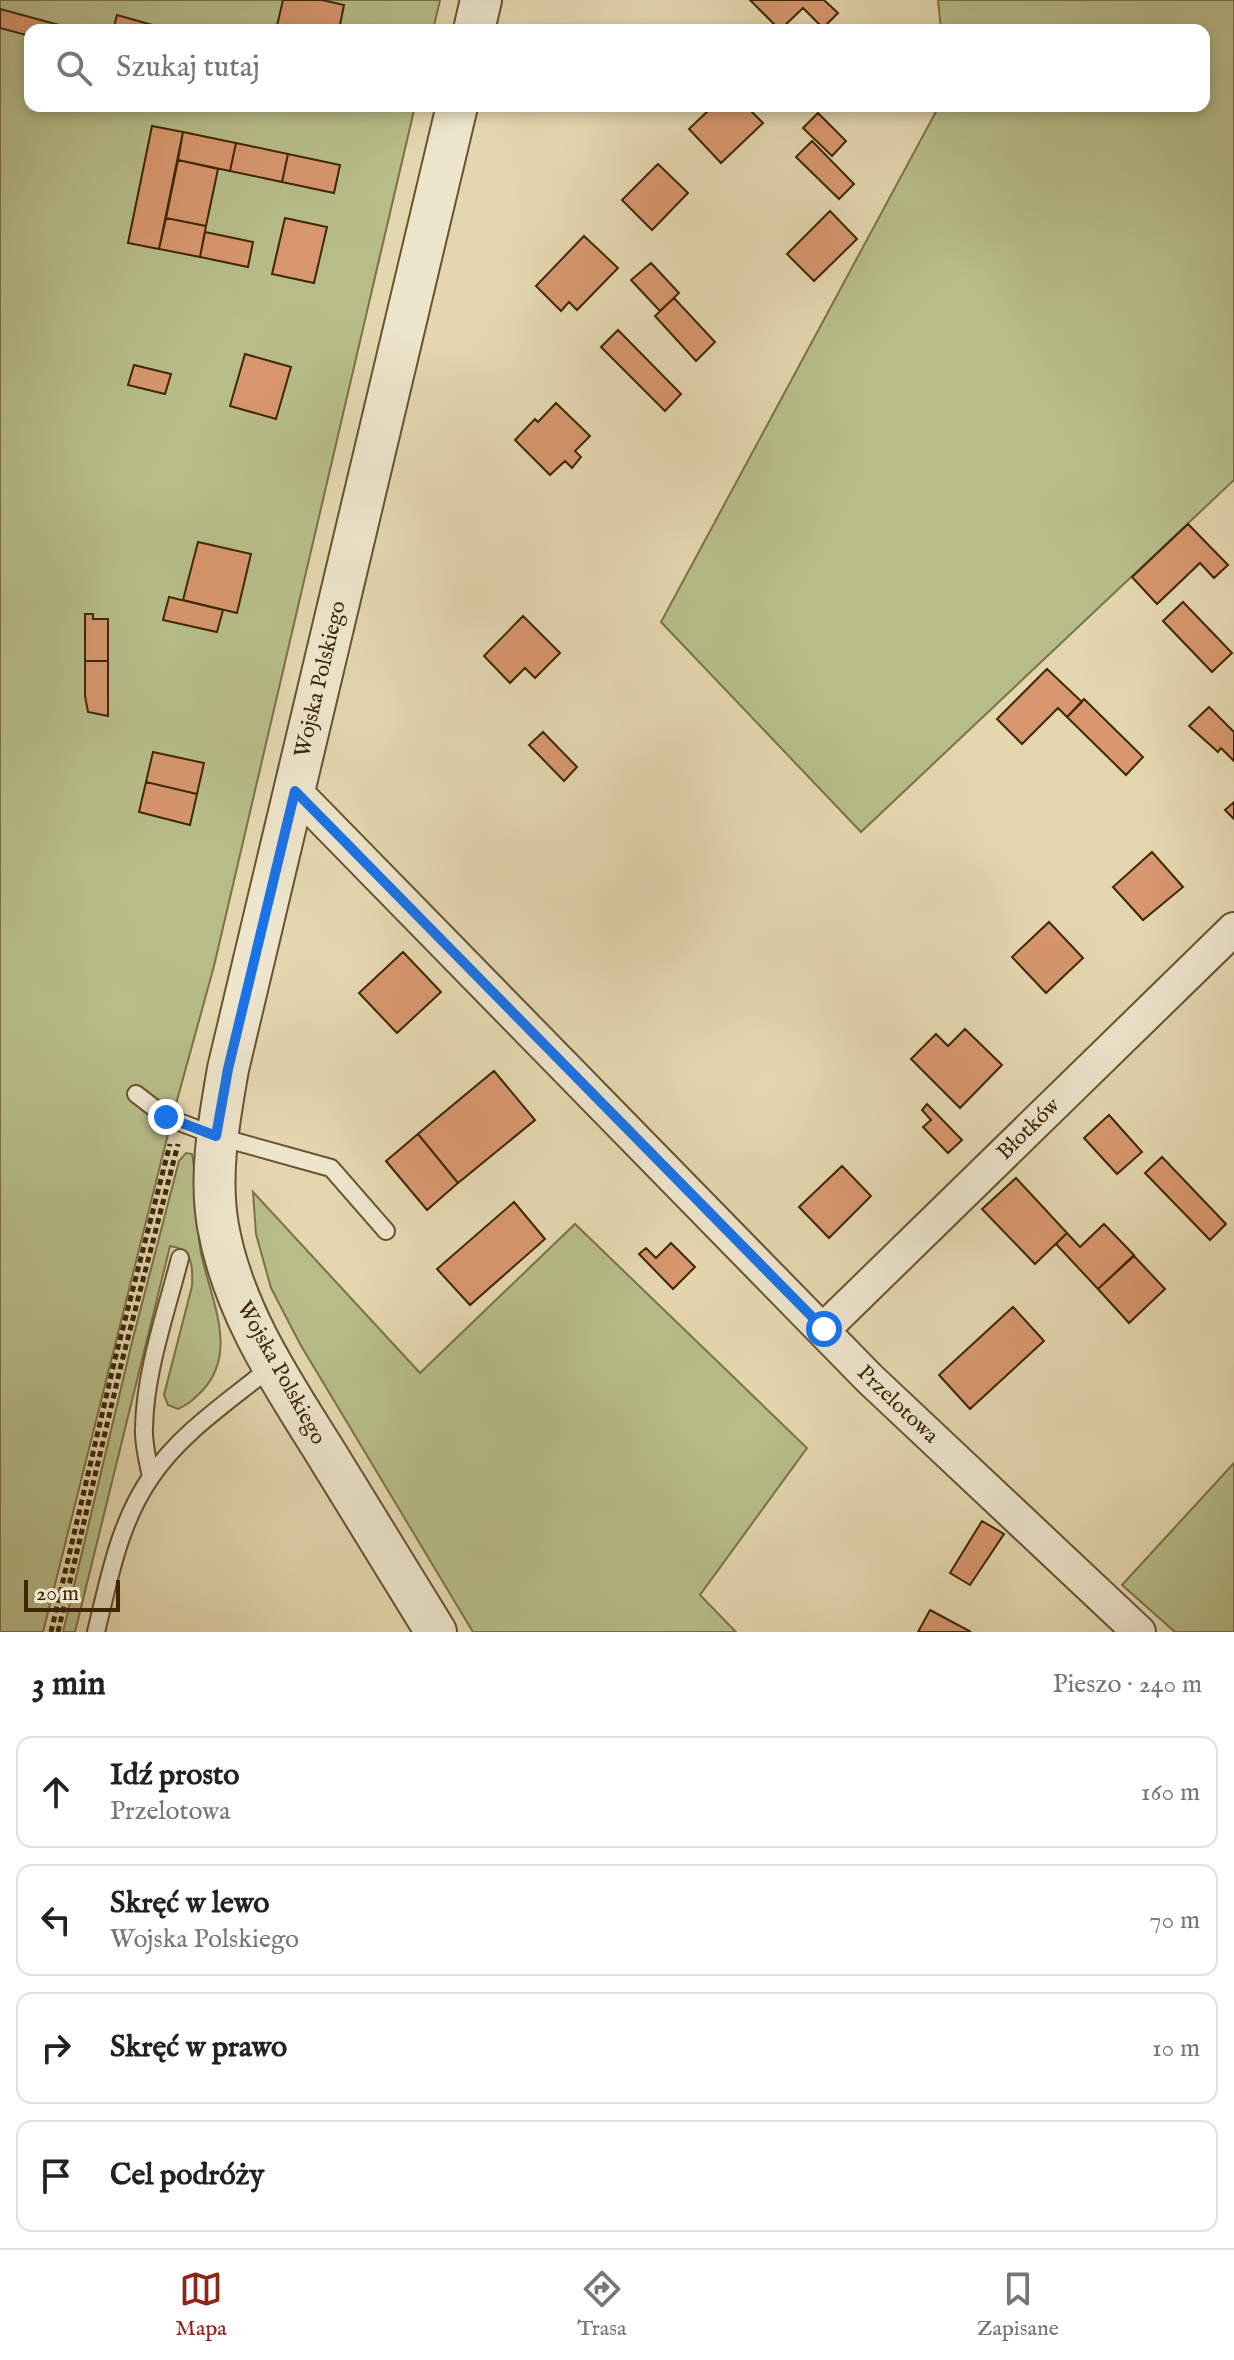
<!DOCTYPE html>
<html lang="pl">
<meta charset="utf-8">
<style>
body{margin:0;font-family:"IM FELL English",serif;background:#f6f6f6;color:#222}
.scale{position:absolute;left:24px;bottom:20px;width:96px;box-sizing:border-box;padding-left:8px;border:4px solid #3d2704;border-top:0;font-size:22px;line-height:28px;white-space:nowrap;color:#3d2704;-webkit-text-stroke:6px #ede5cc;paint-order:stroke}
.stop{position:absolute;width:24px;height:24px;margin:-18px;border:6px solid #1a73e8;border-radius:50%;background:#fff}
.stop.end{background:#1a73e8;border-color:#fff;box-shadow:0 2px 8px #0008}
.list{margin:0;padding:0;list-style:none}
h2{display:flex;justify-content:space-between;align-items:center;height:104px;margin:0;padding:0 32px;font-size:34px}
h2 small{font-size:26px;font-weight:400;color:#767676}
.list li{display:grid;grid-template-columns:52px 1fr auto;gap:24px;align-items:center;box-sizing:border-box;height:112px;margin:0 16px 16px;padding:0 16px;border:2px solid #e0e0e0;border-radius:16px}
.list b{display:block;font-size:30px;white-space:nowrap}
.list p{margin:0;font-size:26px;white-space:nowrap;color:#767676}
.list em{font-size:26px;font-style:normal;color:#767676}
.icon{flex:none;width:44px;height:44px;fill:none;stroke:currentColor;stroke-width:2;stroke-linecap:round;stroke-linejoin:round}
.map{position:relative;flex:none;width:1234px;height:1632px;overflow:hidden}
.search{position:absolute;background:#fff;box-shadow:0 4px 12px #0003;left:24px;right:24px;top:24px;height:88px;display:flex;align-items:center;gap:20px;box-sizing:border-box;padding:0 28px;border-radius:16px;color:#767676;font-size:30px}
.sheet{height:616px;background:#fff}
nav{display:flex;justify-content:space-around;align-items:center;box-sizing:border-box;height:112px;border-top:2px solid #e0e0e0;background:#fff;font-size:22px;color:#767676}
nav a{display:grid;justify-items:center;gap:4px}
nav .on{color:#8f2418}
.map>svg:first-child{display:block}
</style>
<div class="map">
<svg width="1234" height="1632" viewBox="0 0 1234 1632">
<rect width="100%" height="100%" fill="#e4d7b0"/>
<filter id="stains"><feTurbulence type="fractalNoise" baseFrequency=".0025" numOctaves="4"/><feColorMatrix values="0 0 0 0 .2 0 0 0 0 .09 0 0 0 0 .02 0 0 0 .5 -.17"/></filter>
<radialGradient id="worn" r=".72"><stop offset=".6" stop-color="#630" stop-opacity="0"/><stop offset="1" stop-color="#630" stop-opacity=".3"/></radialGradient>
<!-- green -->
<path fill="#b7bd89" stroke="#7a7246" stroke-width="2" d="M0,0H440L433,30H30V106H415L214,966L171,1122L43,1632H0Z
M938,0H1234V480L861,832L661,622L939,106H1204V30H941Z
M186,1153L192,1154L193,1159C197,1191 195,1222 201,1253C210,1298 239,1351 203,1390C195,1398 188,1405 178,1409L168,1405L164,1395L192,1286C193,1267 193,1249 170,1246L75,1632H63L132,1342L179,1161Z
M253,1192L420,1373L575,1224L807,1448L700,1595L736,1632H473L300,1344L271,1288L256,1234Z
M1234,1463V1632H1175L1122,1585Z"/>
<!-- building -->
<path fill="#d8976e" stroke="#3d2704" stroke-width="2" d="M283,0H322L344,5L339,30H269H276Z
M750,0H824L838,13L823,28L803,8L780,30Z
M0,9L59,25L57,30H30V36L0,28Z
M117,15L156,26L155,30H113Z
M713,106H746L763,123L721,163L689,129Z
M818,113L846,141L832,156L803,128Z
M152,126L183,132L159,249L128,243Z
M183,132L236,143L230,171L178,160Z
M812,141L854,184L839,199L796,157Z
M236,143L288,154L282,182L230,171Z
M288,154L340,165L334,193L282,182Z
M178,160L218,169L206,226L166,218Z
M658,164L688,193L652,230L622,200Z
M830,211L857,239L814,281L787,254Z
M166,218L206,226L200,257L159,249Z
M285,218L327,227L314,283L272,274Z
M205,232L253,242L248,267L200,257Z
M584,236L618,268L577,310L569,302L561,311L536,286Z
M651,263L679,293L660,311L631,280Z
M674,298L715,342L696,361L655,316Z
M618,330L681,394L665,411L601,347Z
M245,354L291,367L276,419L230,406Z
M134,365L171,374L165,394L128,385Z
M556,403L590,436L575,451L581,457L572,468L565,461L550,475L515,440L535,419L538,422Z
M1188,524L1228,565L1214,578L1200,563L1157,604L1132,577Z
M198,542L251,554L237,613L183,600Z
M169,597L223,610L217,632L163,620Z
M1183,602L1232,653L1212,672L1163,621Z
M85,614H93V619H108V661H85Z
M523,616L560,653L535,678L525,668L510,683L484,656Z
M85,661H108V716L88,712L85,696Z
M1047,669L1082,702L1067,717L1058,708L1022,744L997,719Z
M1084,699L1143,757L1126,775L1067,717Z
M1209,707L1234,732V761L1221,748L1218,752L1189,726Z
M543,732L577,767L564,781L529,745Z
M153,752L204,763L197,794L146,782Z
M146,782L197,794L190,825L139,812Z
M1234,802V819L1225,810Z
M1152,852L1183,887L1143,920L1113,887Z
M1049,922L1083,958L1046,993L1012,957Z
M403,952L441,992L397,1033L359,993Z
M965,1029L1002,1065L960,1108L911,1059L936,1034L948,1046Z
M494,1071L535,1120L458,1183L418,1134Z
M927,1104L962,1140L948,1153L923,1127L931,1120L922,1110Z
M1109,1115L1142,1152L1117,1174L1084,1138Z
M418,1134L458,1183L427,1210L386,1161Z
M1162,1157L1226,1224L1210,1240L1145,1173Z
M842,1166L871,1196L829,1238L799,1207Z
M1016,1178L1067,1233L1035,1264L982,1209Z
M514,1202L545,1239L470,1305L437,1269Z
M1104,1224L1134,1255L1098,1289L1056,1244L1067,1233L1080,1247Z
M671,1243L695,1267L673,1289L639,1254L646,1248L656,1258Z
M1134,1256L1165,1289L1129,1323L1098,1289Z
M1013,1307L1044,1341L970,1409L939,1375Z
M982,1521L1004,1534L970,1585L950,1573Z
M930,1610L971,1632H918Z"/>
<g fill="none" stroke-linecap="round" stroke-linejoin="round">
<defs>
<path id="service" d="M136,1094L166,1117L216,1136L331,1168L386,1231
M151,1477C148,1461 143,1444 144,1428C145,1371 166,1313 180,1258
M96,1632C109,1579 119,1523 151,1477C181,1432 231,1400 272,1366"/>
<g id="minor">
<path id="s1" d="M295,791L870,1379L1139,1632"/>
<path id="s2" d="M824,1329L1234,929"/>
</g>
<g id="tertiary">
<path d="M474,30L481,0"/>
<path id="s3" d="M436,1632C399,1571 361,1511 324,1450C280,1380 233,1310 218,1226C209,1174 219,1121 228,1069L457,106"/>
</g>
</defs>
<!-- service casing -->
<use href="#service" stroke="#67532f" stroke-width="20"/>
<!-- minor casing -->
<use href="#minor" stroke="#67532f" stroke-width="36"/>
<!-- tertiary casing -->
<use href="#tertiary" stroke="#67532f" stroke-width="44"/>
<!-- path -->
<path stroke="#3d2704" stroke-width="5" stroke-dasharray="6 4" stroke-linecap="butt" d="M51,1632L115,1359L170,1144
M58,1632L122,1361L178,1144"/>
<!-- service -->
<use href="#service" stroke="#ede5cc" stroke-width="16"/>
<!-- minor -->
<use href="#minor" stroke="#ede5cc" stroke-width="32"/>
<!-- tertiary -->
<use href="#tertiary" stroke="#ede5cc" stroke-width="40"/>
</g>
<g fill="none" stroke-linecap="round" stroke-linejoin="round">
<!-- route -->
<path stroke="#1a73e8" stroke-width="10" d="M166,1117L216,1136L228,1069L295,791L824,1329"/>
</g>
<g text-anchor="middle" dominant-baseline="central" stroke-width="8" stroke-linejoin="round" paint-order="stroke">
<!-- street labels -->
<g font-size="22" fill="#3d2704" stroke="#ede5cc">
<text stroke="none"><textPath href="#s3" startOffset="1022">Wojska Polskiego</textPath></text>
<text stroke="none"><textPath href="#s2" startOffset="286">Błotków</textPath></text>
<text transform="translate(281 1373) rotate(61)">Wojska Polskiego</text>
<text stroke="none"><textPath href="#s1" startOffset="860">Przelotowa</textPath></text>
</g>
</g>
<rect width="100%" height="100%" filter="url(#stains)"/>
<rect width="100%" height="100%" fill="url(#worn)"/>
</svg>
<div class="scale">20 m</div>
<div class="stop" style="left:824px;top:1329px"></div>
<div class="stop end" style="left:166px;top:1117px"></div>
<div class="search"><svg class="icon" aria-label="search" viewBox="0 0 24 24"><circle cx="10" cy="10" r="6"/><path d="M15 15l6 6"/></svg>Szukaj tutaj</div>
</div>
<section class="sheet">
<h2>3 min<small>Pieszo · 240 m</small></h2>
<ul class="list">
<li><svg class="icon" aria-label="ahead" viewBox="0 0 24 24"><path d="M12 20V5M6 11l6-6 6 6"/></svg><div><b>Idź prosto</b><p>Przelotowa</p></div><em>160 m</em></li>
<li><svg class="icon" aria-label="left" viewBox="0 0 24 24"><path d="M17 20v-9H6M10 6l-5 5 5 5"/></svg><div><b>Skręć w lewo</b><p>Wojska Polskiego</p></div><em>70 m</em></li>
<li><svg class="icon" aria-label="right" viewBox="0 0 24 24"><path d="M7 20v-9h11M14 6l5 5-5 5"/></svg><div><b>Skręć w prawo</b></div><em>10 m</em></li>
<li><svg class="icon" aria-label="arrive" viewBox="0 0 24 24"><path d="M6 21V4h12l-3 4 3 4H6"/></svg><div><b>Cel podróży</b></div></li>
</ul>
</section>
<nav>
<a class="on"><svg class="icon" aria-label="map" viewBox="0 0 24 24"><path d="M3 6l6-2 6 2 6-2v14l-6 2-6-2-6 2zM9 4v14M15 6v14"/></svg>Mapa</a>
<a><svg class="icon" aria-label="directions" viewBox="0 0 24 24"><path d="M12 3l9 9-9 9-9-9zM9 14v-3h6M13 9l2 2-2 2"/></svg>Trasa</a>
<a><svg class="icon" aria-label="saved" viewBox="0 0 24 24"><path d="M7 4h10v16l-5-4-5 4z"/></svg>Zapisane</a>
</nav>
